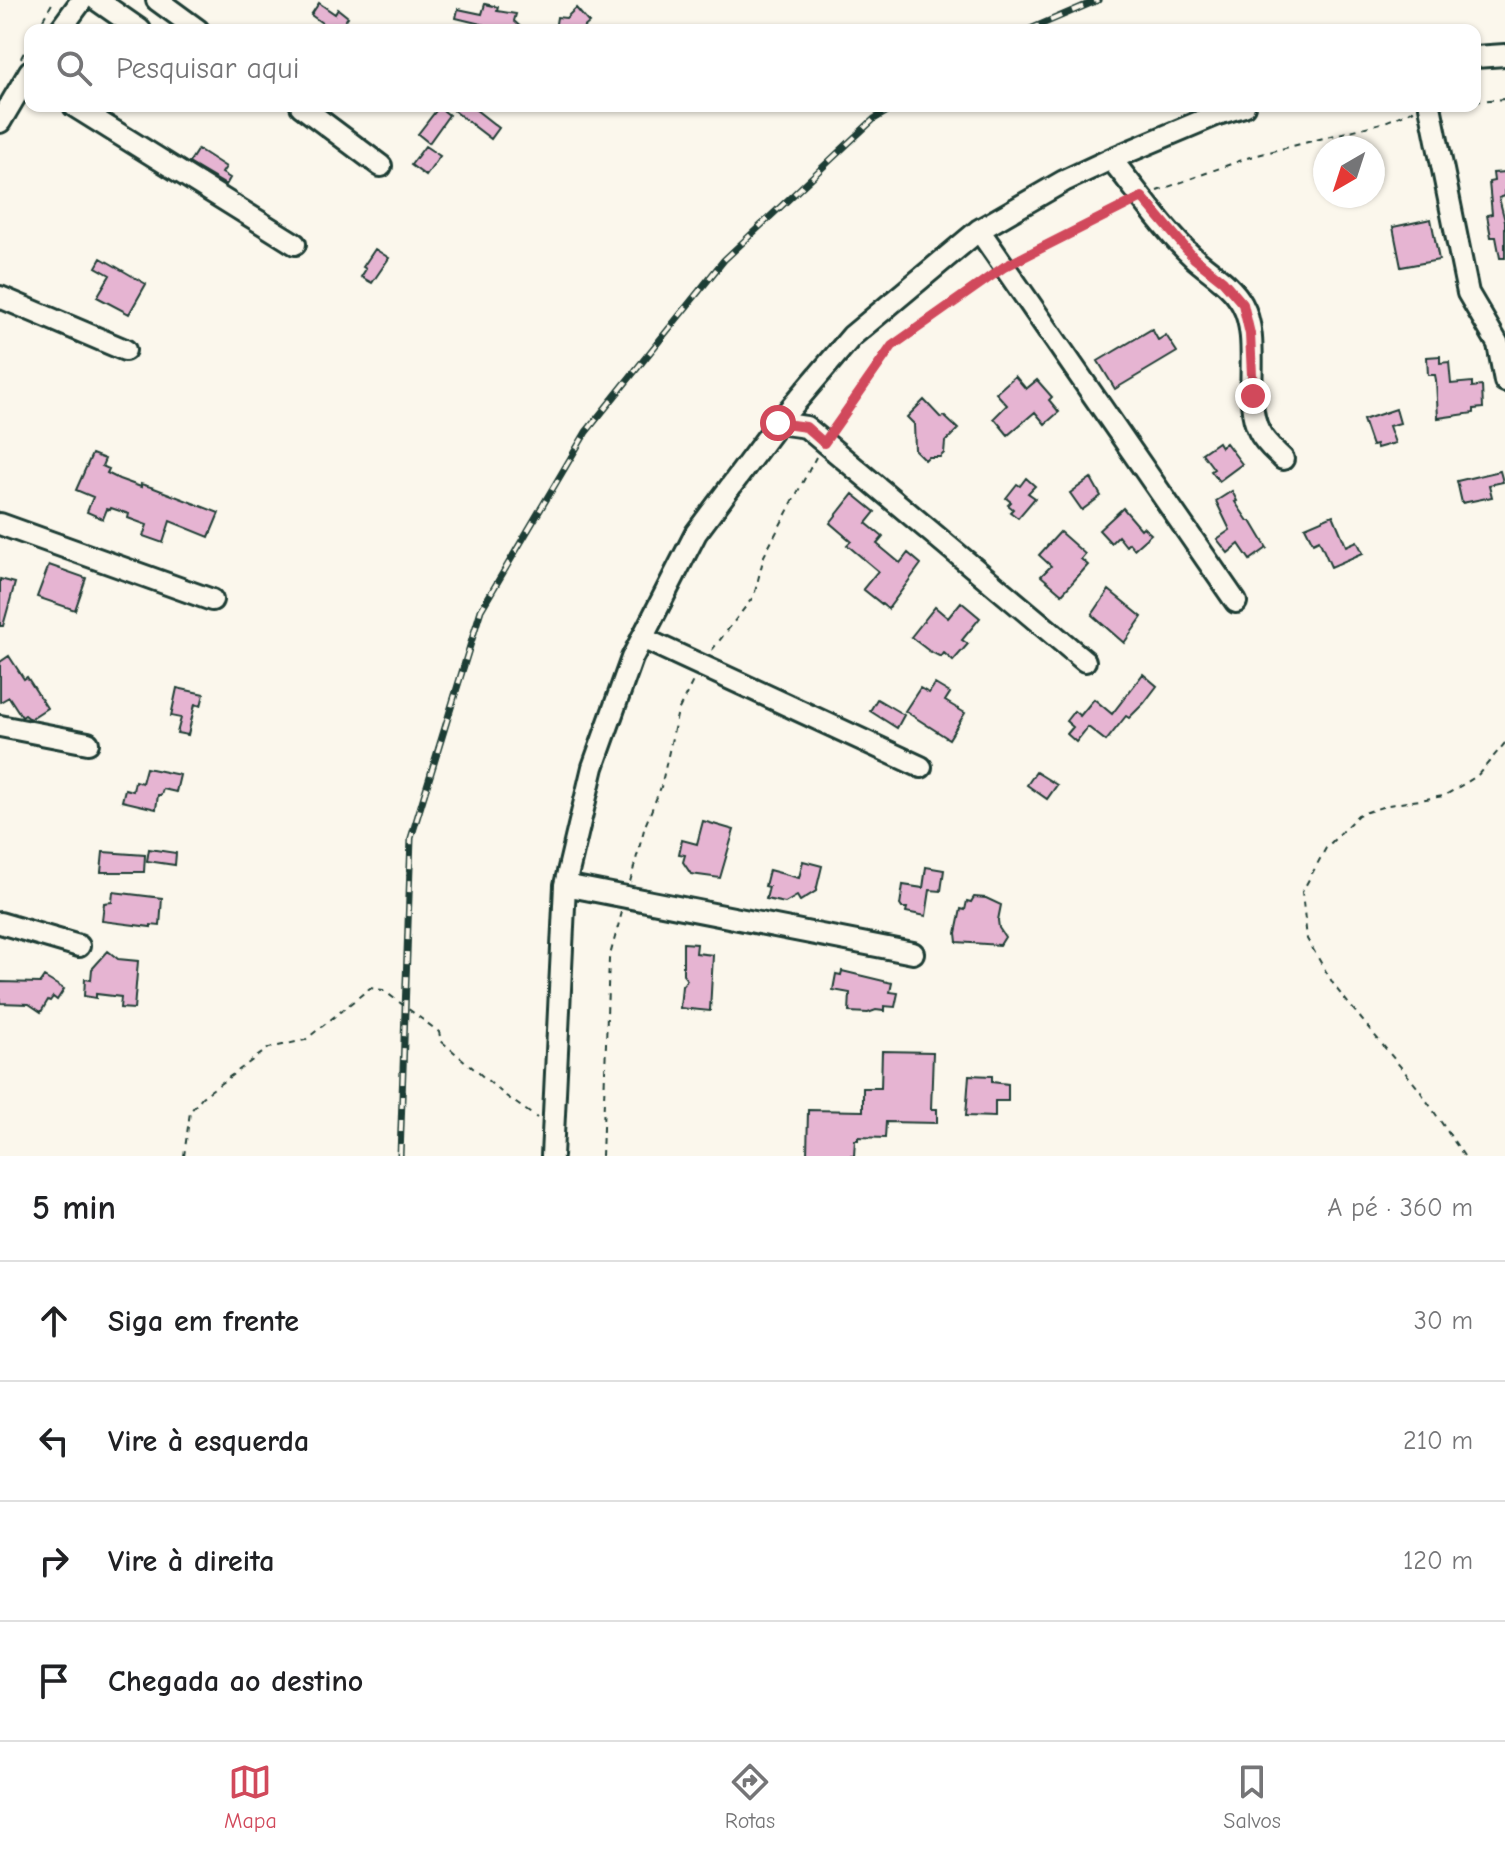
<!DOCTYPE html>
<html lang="pt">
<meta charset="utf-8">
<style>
body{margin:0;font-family:"Comic Neue",sans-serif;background:#f2f2f2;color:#202124}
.compass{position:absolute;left:1313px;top:136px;width:72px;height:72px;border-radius:50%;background:#fff;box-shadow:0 2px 6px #0004;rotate:219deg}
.stop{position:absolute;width:24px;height:24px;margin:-18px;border:6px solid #d1495b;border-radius:50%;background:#fff}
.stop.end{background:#d1495b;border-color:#fff;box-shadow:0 2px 8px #0008}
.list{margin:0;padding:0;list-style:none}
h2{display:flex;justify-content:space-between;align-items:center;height:104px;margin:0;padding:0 32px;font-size:34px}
h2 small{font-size:26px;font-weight:400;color:#757577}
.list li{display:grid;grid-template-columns:52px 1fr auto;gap:24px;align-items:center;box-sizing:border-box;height:120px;padding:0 32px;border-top:2px solid #e0e0e0}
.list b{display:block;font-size:30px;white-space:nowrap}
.list em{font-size:26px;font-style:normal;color:#757577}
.icon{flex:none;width:44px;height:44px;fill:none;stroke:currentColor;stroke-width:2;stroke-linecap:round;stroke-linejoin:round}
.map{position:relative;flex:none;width:1505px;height:1156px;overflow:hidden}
.search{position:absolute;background:#fff;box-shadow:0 2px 6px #0004;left:24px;right:24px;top:24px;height:88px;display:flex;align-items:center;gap:20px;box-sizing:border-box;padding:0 28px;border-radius:16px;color:#757577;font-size:30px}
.sheet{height:584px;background:#fff}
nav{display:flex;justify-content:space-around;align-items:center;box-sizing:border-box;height:112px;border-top:2px solid #e0e0e0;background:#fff;font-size:22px;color:#757577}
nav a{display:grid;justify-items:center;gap:4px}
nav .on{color:#d1495b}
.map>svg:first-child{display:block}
</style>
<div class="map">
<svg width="1505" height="1156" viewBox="0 0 1505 1156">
<rect width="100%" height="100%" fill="#fbf7ec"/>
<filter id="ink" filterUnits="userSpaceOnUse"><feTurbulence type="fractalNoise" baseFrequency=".0125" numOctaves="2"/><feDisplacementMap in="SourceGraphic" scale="16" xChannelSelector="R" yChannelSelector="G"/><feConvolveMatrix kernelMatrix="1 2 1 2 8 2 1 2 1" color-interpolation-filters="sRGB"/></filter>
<g filter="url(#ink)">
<!-- building -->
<path fill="#e6b4d2" stroke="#1f3d34" stroke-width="2" d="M319,3L335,14L338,9L348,17L345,21L357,30H332L326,26L311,15Z
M485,4L498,7L497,11L516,14L514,21L524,30H493L489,26L456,18L458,9L482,14Z
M576,8L589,23L581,30H555L557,17L566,18Z
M448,106H471L499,128L491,139Z
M439,107L449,115L429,143L418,134Z
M425,146L440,156L426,176L411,165Z
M198,149L226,167L222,173L230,178L226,185L189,163Z
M1505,172V196L1499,198L1505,221V258H1500L1496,237H1491L1487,215L1492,214L1489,182L1494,181L1493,173Z
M1431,219L1439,260L1401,267L1393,227Z
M375,249L389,258L372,283L361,277L366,269L363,267Z
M101,258L146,284L129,314L97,297L110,275L96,267Z
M1152,329L1158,340L1166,335L1177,352L1115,389L1098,361Z
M1440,356V363L1449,362L1451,384L1472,382V387L1482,386L1483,408L1474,409V413L1438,418L1436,380L1435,375H1428L1427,357Z
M1015,376L1026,389L1037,380L1052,397L1049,400L1059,412L1045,424L1035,412L1008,435L994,418L1007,405L996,393Z
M924,400L941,418L944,416L958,429L945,442L944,453L940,457H928L925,460L915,450L914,424L907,417Z
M1396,409L1400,423L1389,426L1395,443L1377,448L1376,445L1372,446L1363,420Z
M1218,442L1221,447L1226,443L1242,464L1219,481L1211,471L1214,469L1202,453Z
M92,454L105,459L102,466L109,469L107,473L119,479L141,487V484L154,488L219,513L209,537L170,521L163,543L143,536L147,525L128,518L129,514L111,508L110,510L107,509L103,519L87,512L93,497L76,490Z
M1500,471L1503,482L1489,485L1492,497L1462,503L1457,481Z
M1026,478L1035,486L1028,493L1035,498L1018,518L1010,512L1013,509L1008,505L1011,502L1006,498L1017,484L1020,486Z
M1091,478L1101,496L1082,510L1070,493Z
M1232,491L1237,501L1235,502L1248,521H1251L1267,548L1250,560L1239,544L1228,553L1217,539L1230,530L1216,501Z
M853,494L875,512L866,523L883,537L877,544L900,563L908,553L921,564L888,609L863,589L878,571L847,545L851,541L830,523Z
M1123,508L1141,529L1143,527L1151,534L1134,549L1129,543L1126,546L1118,536L1111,543L1099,530Z
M1333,515L1346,546L1357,541L1363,553L1331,567L1319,540L1313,543L1305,527Z
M1060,532L1085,554L1081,559L1088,565L1062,594L1041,576L1051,566L1039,555Z
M49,565L86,578L75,610L37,597Z
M0,579L15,583L3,626H0Z
M1109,590L1142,617L1124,643L1092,615Z
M961,602L980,618L962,640L968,644L953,661L944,653L941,657L929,651L911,637L935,607L948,618Z
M9,656L24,679L27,677L47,708L30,719L25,715L22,717L9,697L0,702V662Z
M1143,674L1157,686L1144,703L1129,718L1126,716L1106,741L1088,727L1076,742L1067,734L1073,727L1066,721L1074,711L1080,716L1094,699L1112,714Z
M935,684L950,693L945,701L965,713L949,739L905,711L920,688L929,693Z
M177,688L204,694L201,706L195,704L188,735L177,733L181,718L171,716Z
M877,699L904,715L897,728L870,711Z
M146,768L180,775L176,792L163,789L161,795H158L156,809L122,801L125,789L133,791L135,781L142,783Z
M1036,772L1057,785L1047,799L1027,785Z
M703,821L734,830L720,878L691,874L683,862L685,855L679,854L682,840L697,844Z
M149,849L176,853L175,865L147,861Z
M103,852L145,855L144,872H101Z
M803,861L822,866L816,891L800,901L797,896L785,903L766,899L769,887L765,886L769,870L799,878Z
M926,867L944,870L941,891L930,890L926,916L906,912L907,908H902L900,905L903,885L923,888Z
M113,892L162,898L160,926L151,925V927L102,921L104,903L112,902Z
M974,897L986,898L1001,905L998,920L999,928L1005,937L1000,945L957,942L956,933L961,909L965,910L967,901L971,902Z
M683,943L697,944L696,953L713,955L710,1011L680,1008L682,986L687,980L683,975Z
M108,951L118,959L138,961L134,1009L120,1008L121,997L96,994V998L84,996L85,979L91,980L92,969Z
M842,971L892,983L890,992L898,993L895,1007L884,1006V1011L876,1010L868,1013L849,1012L850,993L833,990L836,974L841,975Z
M44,977L64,989L57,1000L53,997L50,1001L48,1000L41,1012L29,1004L0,1003V982L40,983Z
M882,1051L933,1052L931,1109H937V1123L886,1122L885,1138L858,1137V1140H855L854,1156H807L808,1110L863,1111V1088H881Z
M969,1075L992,1076V1082L1008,1084V1101H995V1117L966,1116Z"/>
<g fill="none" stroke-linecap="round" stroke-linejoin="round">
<defs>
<path id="minor" d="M97,0L140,30
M157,0L198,30
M60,30L82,0
M1475,57L1505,55
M74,106L295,244
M301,106L381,166
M1430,106L1468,293L1498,344L1505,381
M0,122L30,71
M1111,159C1138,192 1163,229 1194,258C1211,273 1231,284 1242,304C1262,340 1242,398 1259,431C1264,442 1275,451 1283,459
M979,230L1236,602
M0,297L125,350
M778,423L806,427L1085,661
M0,524L212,600
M642,638L921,767
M0,726L88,743
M565,885L913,953
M0,923L79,946
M552,1156L565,885L593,767L632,658L696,533L778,423L852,336L979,230L1064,181L1111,159L1218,114L1244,106"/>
</defs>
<!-- minor casing -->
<use href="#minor" stroke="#1f3d34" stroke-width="26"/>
<!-- path -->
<path stroke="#1f3d34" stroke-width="2" stroke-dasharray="6 6" stroke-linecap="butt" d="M37,30L54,0
M21,58L30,41
M1475,101L1505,99
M1157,191L1250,157L1385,122L1414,110
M1021,259L1126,205
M834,428L892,346L991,276
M712,650L754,596L764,556L816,457
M630,882L645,826L661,787L678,711L694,679
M184,1156L190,1112L202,1097L269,1048L305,1040L370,988L383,990L439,1032L441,1041L506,1096L537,1118
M602,1156L609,959L622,912
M1464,1156L1418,1088L1335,987L1307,939L1302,892L1326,848L1358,815L1388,805L1444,796L1477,776L1505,743"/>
<!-- minor -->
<use href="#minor" stroke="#fbf7ec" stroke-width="20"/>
<defs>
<path id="rail" d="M1028,30L1098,0
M400,1156L411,838L481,610L586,432L724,260L874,119L896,106"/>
</defs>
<!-- rail casing -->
<use href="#rail" stroke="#1f3d34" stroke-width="7"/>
<!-- rail -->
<use href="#rail" stroke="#fbf7ec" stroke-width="4" stroke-dasharray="12" stroke-linecap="butt"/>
</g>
</g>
<g fill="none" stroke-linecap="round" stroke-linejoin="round" filter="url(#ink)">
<!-- route -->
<path stroke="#d1495b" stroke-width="10" d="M778,423L806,427L824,443L892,346L1004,267L1142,197L1194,258L1223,281L1243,304L1250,334L1253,396"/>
</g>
</svg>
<svg class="compass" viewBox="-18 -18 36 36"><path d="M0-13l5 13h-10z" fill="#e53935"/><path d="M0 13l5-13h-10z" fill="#757577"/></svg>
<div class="stop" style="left:778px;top:423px"></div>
<div class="stop end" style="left:1253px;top:396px"></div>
<div class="search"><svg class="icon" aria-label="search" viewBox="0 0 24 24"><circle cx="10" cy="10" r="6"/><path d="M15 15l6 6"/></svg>Pesquisar aqui</div>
</div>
<section class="sheet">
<h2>5 min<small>A pé · 360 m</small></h2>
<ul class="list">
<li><svg class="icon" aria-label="ahead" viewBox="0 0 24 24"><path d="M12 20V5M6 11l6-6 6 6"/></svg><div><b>Siga em frente</b></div><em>30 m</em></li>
<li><svg class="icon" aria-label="left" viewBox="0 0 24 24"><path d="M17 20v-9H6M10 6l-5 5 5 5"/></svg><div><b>Vire à esquerda</b></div><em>210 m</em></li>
<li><svg class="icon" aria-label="right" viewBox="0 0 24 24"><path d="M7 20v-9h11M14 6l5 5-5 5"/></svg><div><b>Vire à direita</b></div><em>120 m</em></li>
<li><svg class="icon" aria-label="arrive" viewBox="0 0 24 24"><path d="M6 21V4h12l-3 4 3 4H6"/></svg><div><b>Chegada ao destino</b></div></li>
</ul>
</section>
<nav>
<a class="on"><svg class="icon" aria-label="map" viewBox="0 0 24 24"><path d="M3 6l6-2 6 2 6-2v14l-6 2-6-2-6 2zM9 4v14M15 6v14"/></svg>Mapa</a>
<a><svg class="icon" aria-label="directions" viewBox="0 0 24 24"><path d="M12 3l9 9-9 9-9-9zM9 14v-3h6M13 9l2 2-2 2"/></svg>Rotas</a>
<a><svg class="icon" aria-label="saved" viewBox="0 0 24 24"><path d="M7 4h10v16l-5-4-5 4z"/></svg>Salvos</a>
</nav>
